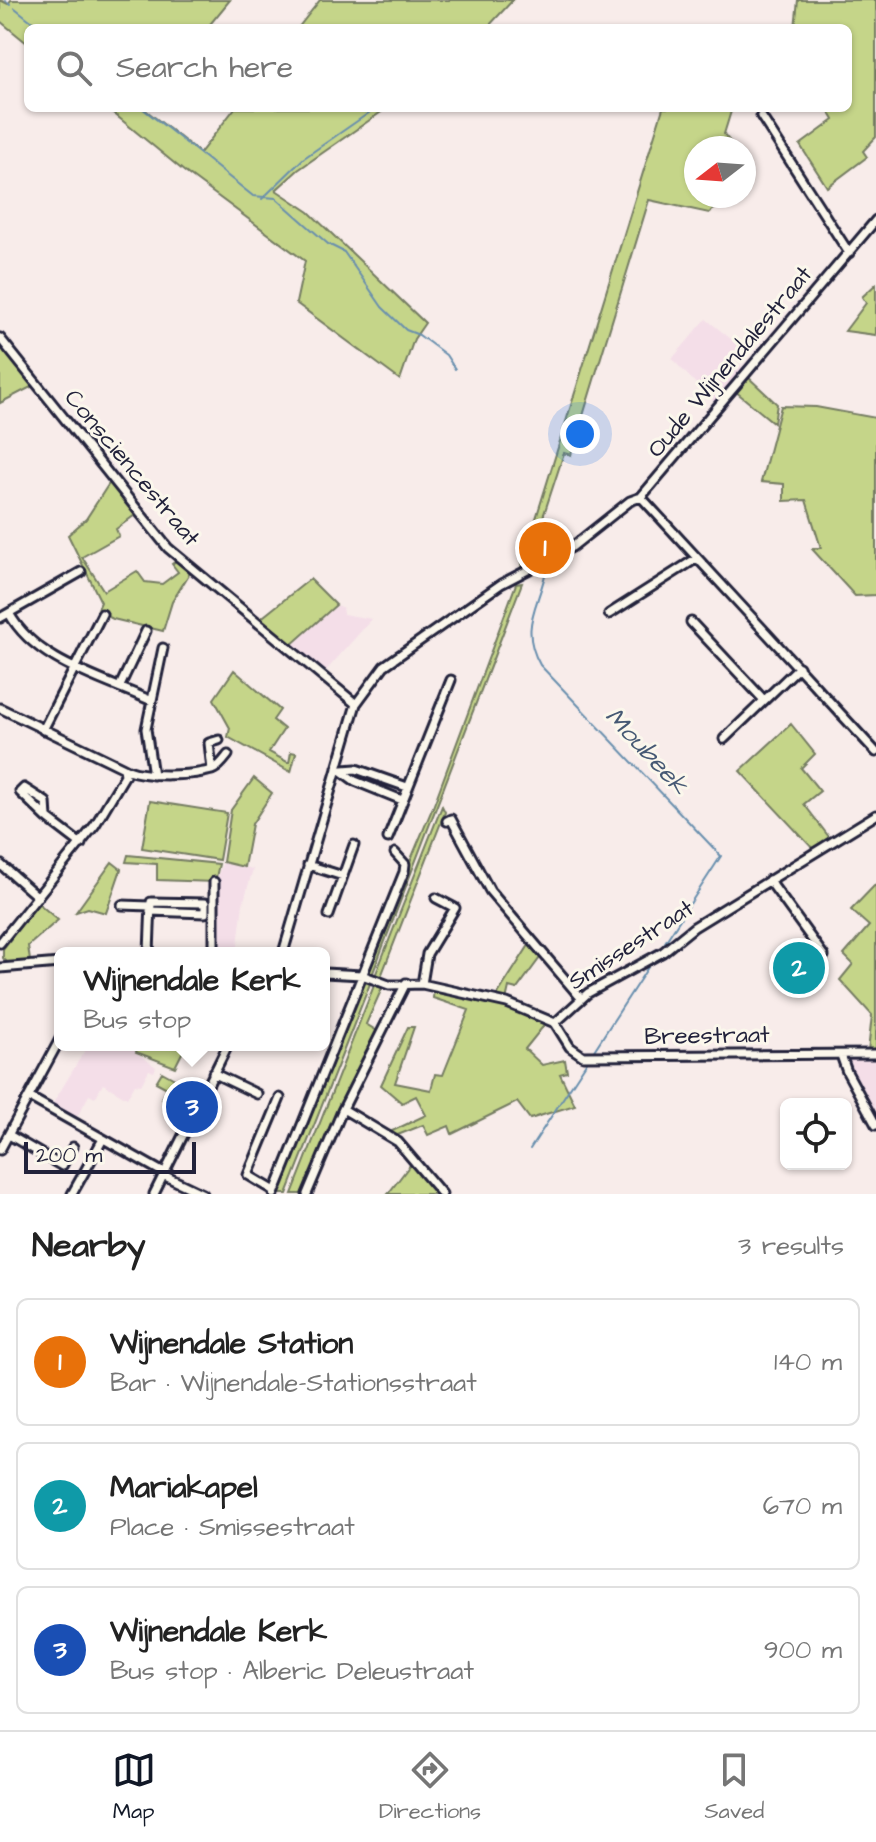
<!DOCTYPE html>
<meta charset="utf-8">
<style>
body{margin:0;font-family:"Architects Daughter",sans-serif;background:#f6f6f6;color:#222}
.controls{position:absolute;right:24px;bottom:24px;display:grid;overflow:hidden;border-radius:12px;box-shadow:0 2px 6px #0004}
.controls button{width:72px;height:72px;display:grid;place-items:center;padding:0;border:0;border-bottom:2px solid #e0e0e0;background:#fff;color:#222;font:40px sans-serif}
.compass{position:absolute;left:684px;top:136px;width:72px;height:72px;border-radius:50%;background:#fff;box-shadow:0 2px 6px #0004;rotate:253deg}
.scale{position:absolute;left:24px;bottom:20px;width:172px;box-sizing:border-box;padding-left:8px;border:4px solid #22223b;border-top:0;font-size:22px;line-height:28px;white-space:nowrap;color:#22223b;-webkit-text-stroke:6px #fbf7ec;paint-order:stroke}
.you{position:absolute;left:580px;top:434px;width:28px;height:28px;margin:-20px;border:6px solid #fff;border-radius:50%;background:#1a73e8;box-shadow:0 0 0 12px #1a73e833}
.badge{display:grid;place-items:center;width:52px;height:52px;border-radius:50%;background:#111827;color:#fff;font-size:26px;font-weight:700}
.pin{position:absolute;translate:-50% -50%;border:4px solid #fff;box-shadow:0 2px 8px #0006}
.popup{position:absolute;left:54px;top:947px;width:276px;height:104px;box-sizing:border-box;display:grid;place-content:center;border-radius:12px;background:#fff;filter:drop-shadow(0 2px 6px #0005);font-size:26px;white-space:nowrap;color:#767676}
.popup b{font-size:30px;color:#222}
.popup::after{content:'';position:absolute;left:50%;top:100%;margin-left:-16px;border:16px solid transparent;border-top-color:#fff}
.list{margin:0;padding:0;list-style:none}
h2{display:flex;justify-content:space-between;align-items:center;height:104px;margin:0;padding:0 32px;font-size:34px}
h2 small{font-size:26px;font-weight:400;color:#767676}
.list li{display:grid;grid-template-columns:52px 1fr auto;gap:24px;align-items:center;box-sizing:border-box;height:128px;margin:0 16px 16px;padding:0 16px;border:2px solid #e0e0e0;border-radius:12px}
.list b{display:block;font-size:30px;white-space:nowrap}
.list p{margin:0;font-size:26px;white-space:nowrap;color:#767676}
.list em{font-size:26px;font-style:normal;color:#767676}
.icon{flex:none;width:44px;height:44px;fill:none;stroke:currentColor;stroke-width:2;stroke-linecap:round;stroke-linejoin:round}
.map{position:relative;flex:none;width:876px;height:1194px;overflow:hidden}
.search{position:absolute;background:#fff;box-shadow:0 2px 6px #0004;left:24px;right:24px;top:24px;height:88px;display:flex;align-items:center;gap:20px;box-sizing:border-box;padding:0 28px;border-radius:12px;color:#767676;font-size:30px}
.sheet{height:536px;background:#fff}
nav{display:flex;justify-content:space-around;align-items:center;box-sizing:border-box;height:112px;border-top:2px solid #e0e0e0;background:#fff;font-size:22px;color:#767676}
nav a{display:grid;justify-items:center;gap:4px}
nav .on{color:#111827}
.map>svg:first-child{display:block}
</style>
<div class="map">
<svg width="876" height="1194" viewBox="0 0 876 1194">
<rect width="100%" height="100%" fill="#f8ecea"/>
<filter id="ink" filterUnits="userSpaceOnUse"><feTurbulence type="fractalNoise" baseFrequency=".0125" numOctaves="2"/><feDisplacementMap in="SourceGraphic" scale="16" xChannelSelector="R" yChannelSelector="G"/><feConvolveMatrix kernelMatrix="1 2 1 2 8 2 1 2 1" color-interpolation-filters="sRGB"/></filter>
<g filter="url(#ink)">
<!-- built -->
<path fill="#f4dee8" d="M706,319L741,347L731,359L745,369L714,406V402L672,359Z
M336,605L342,607L343,614L372,619L324,673L290,646Z
M223,862L253,869L243,904L237,953H213L215,882Z
M88,1045H138L136,1052L156,1067L154,1072L149,1070L141,1085L135,1084L127,1098L103,1084L95,1098L89,1095L76,1119L52,1105Z
M855,1056H876V1118L847,1066L848,1059Z"/>
<!-- green -->
<path fill="#c5d589" stroke="#747c62" stroke-width="2" d="M0,0L8,4L11,0H230L207,28H28V44L0,21Z
M320,0H513L487,28H298Z
M798,0H876V137L863,151L867,157L827,187L800,145L834,120L827,108H848V28H795Z
M107,108H143L200,153L235,108H387L298,170L276,190L309,212L425,323L414,339L400,380L296,303L305,261L185,172Z
M663,108H732L724,134L735,148H696V196H732L709,213L649,200L571,455L564,453L527,566L521,567Z
M876,284V335L845,331L866,303L862,297Z
M0,342L35,385L0,403Z
M748,377L777,404L774,423L735,391Z
M781,406L816,407L876,418V595L855,596L812,549L821,548L806,500L784,501V484L761,482Z
M110,482L135,515L116,529L119,536L82,557L104,591L137,571L145,582L162,584L178,572L172,564L177,560L191,571L172,602L163,631L113,619L97,611L101,602L68,535L86,519Z
M310,579L336,605L290,646L259,620Z
M522,583L372,975L364,971L433,807L516,584Z
M234,670L280,710L273,720L284,729L269,752L289,763L291,752L296,753L291,772L228,737L230,728L214,699Z
M791,724L815,754L801,768L820,791L804,804L832,841L815,851L740,771Z
M254,778L272,793L252,824L244,867L223,862L231,810Z
M150,801L227,813L219,860L142,848Z
M442,806L445,812L380,979L375,976Z
M128,855L219,864L215,882L157,880V864L126,862Z
M112,862L121,869L106,913L88,908L76,912Z
M876,884V1051H868L872,1015L840,980L853,964L844,955L869,926L851,910Z
M38,903L58,920L28,946L30,961L8,963L3,958V949Z
M531,942L542,955L517,989L509,987L506,1000L496,997Z
M362,978L371,981L287,1194H276Z
M375,983L383,986L366,1024L379,1032L331,1127L304,1194H292Z
M434,989L495,1003L546,1023L525,1049L542,1065L565,1060L567,1072L560,1074L575,1105L530,1119L517,1102L452,1134L449,1126L428,1135L423,1125L395,1136L390,1132L426,1115L416,1096L402,1103L381,1085L408,1027H414L395,1083L431,1090L435,1074L443,1075L469,1010L433,998Z
M138,1045H186L175,1067L136,1052Z
M162,1072L198,1092L188,1113L162,1098L167,1088L156,1082Z
M413,1161L440,1194H388Z"/>
<g fill="none" stroke-linecap="round" stroke-linejoin="round">
<!-- stream -->
<path stroke="#698fae" stroke-width="2" d="M5,0L10,4
M15,8L40,28
M142,108L253,196L276,198L328,244L344,252L382,307L406,330L419,335L446,355L455,369
M262,199L304,158L376,108
M547,566C540,606 518,625 540,665L721,856L660,950
M593,1052L652,961
M530,1149L588,1060"/>
<defs>
<path id="minor" d="M761,116L849,253
M0,338L168,548L356,704
M641,497L876,752
M9,613C35,662 104,679 152,701
M609,614L697,558
M0,618L81,572
M691,622L763,699
M120,686L146,631
M0,708L124,768L125,775L95,825L0,943
M43,730L102,614
M724,739L799,667
M124,768C141,778 196,776 214,769C220,766 224,760 228,755
M337,768L355,781L402,800
M212,770L209,743L219,740
M343,770L356,769L407,787
M153,775L146,729L163,648
M47,818L20,792L24,788L46,802L47,818L81,844
M447,821L451,819L490,891L581,998
M388,838L451,680
M0,864L38,897
M308,865L343,876
M769,880L824,956
M122,905L150,906
M329,915L354,845
M149,953L151,902L205,903V913L150,911
M214,953V882
M283,953L356,704L384,666L501,584L572,547L630,501L641,497L876,220
M0,968L60,963
M324,973L362,975L389,985L422,984L507,1003L555,1023L570,1047L583,1056L876,1054
M422,984L427,954L455,908L436,898
M555,1023L588,993L663,952L694,927L876,815
M841,1055L847,1072L876,1125
M213,1073L257,1094
M29,1097L164,1173
M343,1109L398,1142L442,1194
M9,1135L62,1166L73,1147
M0,1150L60,1039
M163,1175L203,1194
M275,1191L248,1175L280,1098
M72,1194L103,1139
M154,1194L228,1045
M274,1194L404,872L405,864L395,853
M307,1194L342,1111L406,983"/>
</defs>
<!-- minor casing -->
<use href="#minor" stroke="#22223b" stroke-width="13"/>
<!-- minor -->
<use href="#minor" stroke="#fbf7ec" stroke-width="7"/>
</g>
</g>
<g text-anchor="middle" dominant-baseline="central" stroke-width="6" stroke-linejoin="round" paint-order="stroke">
<!-- street labels -->
<g font-size="24" fill="#22223b" stroke="#fbf7ec">
<text transform="translate(730 362) rotate(-50)">Oude Wijnendalestraat</text>
<text transform="translate(132 468) rotate(50)">Consciencestraat</text>
<text transform="translate(631 945) rotate(-33)">Smissestraat</text>
<text transform="translate(707 1036) rotate(-1)">Breestraat</text>
</g>
<!-- water labels -->
<g font-size="26" font-style="italic" fill="#465974" stroke="#fbf7ec">
<text transform="translate(647 751) rotate(47)">Moubeek</text>
</g>
</g>
</svg>
<div class="controls">
<button><svg class="icon" aria-label="locate" viewBox="0 0 24 24"><circle cx="12" cy="12" r="6"/><path d="M12 2v4M12 18v4M2 12h4M18 12h4"/></svg></button>
</div>
<svg class="compass" viewBox="-18 -18 36 36"><path d="M0-13l5 13h-10z" fill="#e53935"/><path d="M0 13l5-13h-10z" fill="#767676"/></svg>
<div class="scale">200 m</div>
<div class="you"></div>
<div class="pin badge" style="left:545px;top:548px;background:#e8710a">1</div>
<div class="pin badge" style="left:799px;top:968px;background:#0f9aa8">2</div>
<div class="pin badge" style="left:192px;top:1107px;background:#1a4fb4">3</div>
<div class="popup"><b>Wijnendale Kerk</b>Bus stop</div>
<div class="search"><svg class="icon" aria-label="search" viewBox="0 0 24 24"><circle cx="10" cy="10" r="6"/><path d="M15 15l6 6"/></svg>Search here</div>
</div>
<section class="sheet">
<h2>Nearby<small>3 results</small></h2>
<ul class="list">
<li><span class="badge" style="background:#e8710a">1</span><div><b>Wijnendale Station</b><p>Bar · Wijnendale-Stationsstraat</p></div><em>140 m</em></li>
<li><span class="badge" style="background:#0f9aa8">2</span><div><b>Mariakapel</b><p>Place · Smissestraat</p></div><em>670 m</em></li>
<li><span class="badge" style="background:#1a4fb4">3</span><div><b>Wijnendale Kerk</b><p>Bus stop · Alberic Deleustraat</p></div><em>900 m</em></li>
</ul>
</section>
<nav>
<a class="on"><svg class="icon" aria-label="map" viewBox="0 0 24 24"><path d="M3 6l6-2 6 2 6-2v14l-6 2-6-2-6 2zM9 4v14M15 6v14"/></svg>Map</a>
<a><svg class="icon" aria-label="directions" viewBox="0 0 24 24"><path d="M12 3l9 9-9 9-9-9zM9 14v-3h6M13 9l2 2-2 2"/></svg>Directions</a>
<a><svg class="icon" aria-label="saved" viewBox="0 0 24 24"><path d="M7 4h10v16l-5-4-5 4z"/></svg>Saved</a>
</nav>
